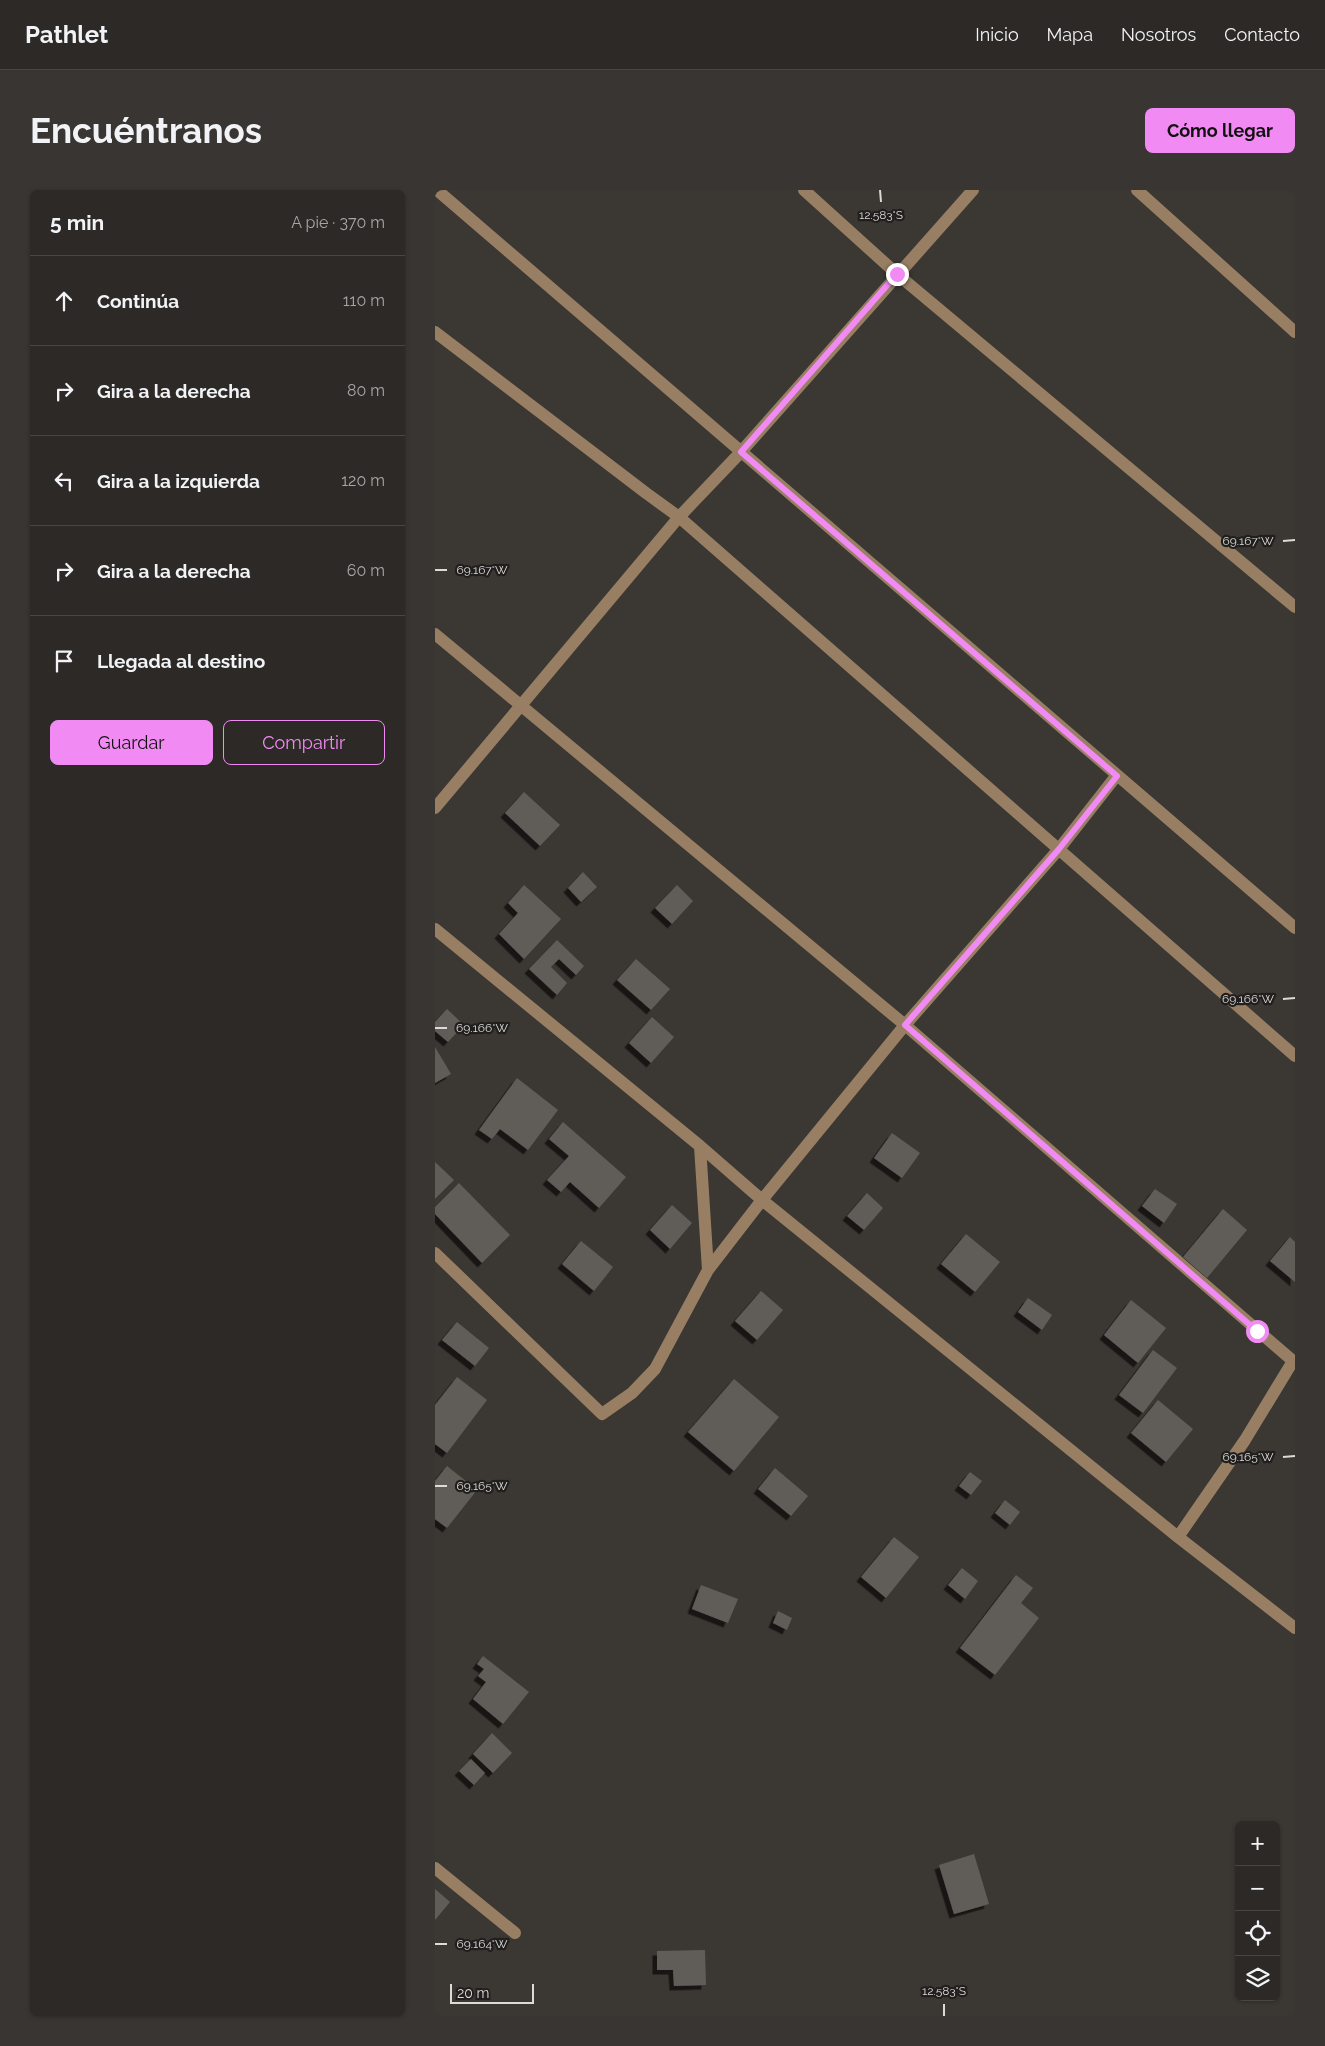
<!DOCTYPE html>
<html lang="es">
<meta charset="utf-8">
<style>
body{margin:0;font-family:Raleway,sans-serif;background:#383532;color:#f1f3f6}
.controls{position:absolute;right:15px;bottom:15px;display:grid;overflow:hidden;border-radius:8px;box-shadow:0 1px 4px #0004}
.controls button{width:45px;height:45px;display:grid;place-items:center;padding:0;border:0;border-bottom:1px solid #484543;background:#2c2926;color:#f1f3f6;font:25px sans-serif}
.scale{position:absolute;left:15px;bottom:12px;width:84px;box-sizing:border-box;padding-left:5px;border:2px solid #dddbd8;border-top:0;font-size:14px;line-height:18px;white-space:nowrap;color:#dddbd8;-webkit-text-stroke:4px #201f1d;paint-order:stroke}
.stop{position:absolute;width:15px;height:15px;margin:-11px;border:4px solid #f28af3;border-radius:50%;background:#fff}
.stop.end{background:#f28af3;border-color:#fff;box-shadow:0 1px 5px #0008}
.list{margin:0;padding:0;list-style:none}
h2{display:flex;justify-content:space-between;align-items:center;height:65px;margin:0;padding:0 20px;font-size:21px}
h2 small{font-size:16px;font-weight:400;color:#a6a6a7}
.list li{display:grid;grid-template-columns:32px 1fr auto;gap:15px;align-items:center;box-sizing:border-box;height:90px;padding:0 20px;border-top:1px solid #484543}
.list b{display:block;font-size:19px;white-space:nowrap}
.list em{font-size:16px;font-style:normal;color:#a6a6a7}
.actions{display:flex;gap:10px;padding:15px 20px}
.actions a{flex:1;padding:11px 0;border:1px solid #f28af3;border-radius:8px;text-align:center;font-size:18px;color:#f28af3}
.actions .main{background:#f28af3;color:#111}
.icon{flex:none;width:28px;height:28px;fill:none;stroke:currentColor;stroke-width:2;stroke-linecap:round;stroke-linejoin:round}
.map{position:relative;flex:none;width:860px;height:1826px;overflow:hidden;border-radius:8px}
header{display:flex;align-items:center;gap:30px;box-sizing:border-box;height:70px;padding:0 25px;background:#2c2926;border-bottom:1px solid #484543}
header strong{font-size:24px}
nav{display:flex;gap:28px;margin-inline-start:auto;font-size:18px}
.intro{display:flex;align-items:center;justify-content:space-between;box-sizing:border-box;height:120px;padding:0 30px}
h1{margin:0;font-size:35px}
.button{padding:12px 22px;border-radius:8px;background:#f28af3;color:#111;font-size:18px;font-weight:700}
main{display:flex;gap:30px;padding:0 30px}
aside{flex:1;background:#2c2926;border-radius:8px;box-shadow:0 1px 4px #0004}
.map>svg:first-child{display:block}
</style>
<header>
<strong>Pathlet</strong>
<nav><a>Inicio</a><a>Mapa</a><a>Nosotros</a><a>Contacto</a></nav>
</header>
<div class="intro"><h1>Encuéntranos</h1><a class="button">Cómo llegar</a></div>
<main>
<aside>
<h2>5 min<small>A pie · 370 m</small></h2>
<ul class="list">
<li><svg class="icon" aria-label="ahead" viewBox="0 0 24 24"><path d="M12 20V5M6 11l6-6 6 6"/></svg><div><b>Continúa</b></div><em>110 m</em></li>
<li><svg class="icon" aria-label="right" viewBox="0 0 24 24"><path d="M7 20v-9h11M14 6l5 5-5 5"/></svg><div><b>Gira a la derecha</b></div><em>80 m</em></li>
<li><svg class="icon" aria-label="left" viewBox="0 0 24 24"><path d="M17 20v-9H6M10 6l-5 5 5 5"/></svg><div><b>Gira a la izquierda</b></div><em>120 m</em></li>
<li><svg class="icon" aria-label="right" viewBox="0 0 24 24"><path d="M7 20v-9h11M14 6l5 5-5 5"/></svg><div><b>Gira a la derecha</b></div><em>60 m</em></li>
<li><svg class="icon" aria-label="arrive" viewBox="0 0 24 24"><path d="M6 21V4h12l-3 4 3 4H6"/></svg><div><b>Llegada al destino</b></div></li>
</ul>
<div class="actions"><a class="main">Guardar</a><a>Compartir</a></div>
</aside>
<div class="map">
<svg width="860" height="1826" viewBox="0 0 860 1826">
<defs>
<filter id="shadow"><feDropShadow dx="-4.5" dy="4.5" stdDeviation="0" flood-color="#0009"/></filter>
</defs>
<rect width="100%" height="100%" fill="#3b3733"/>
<!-- building -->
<path fill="#615d58" filter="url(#shadow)" d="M89,602L125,635L105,656L70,623Z
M148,682L162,697L146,712L133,698Z
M89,695L126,729L89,769L64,744L83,723L73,713Z
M242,695L258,711L237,734L220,718Z
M122,750L149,776L141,785L124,769L116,777L132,793L122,805L94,779Z
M201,769L235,799L216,820L182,790Z
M12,819L29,835L13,852L0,841V832Z
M217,827L239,847L216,873L194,853Z
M0,857L16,884L0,893Z
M82,888L123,920L93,960L65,939L57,949L44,940Z
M128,932L191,987L164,1018L135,992L126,1002L112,990L134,966L114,949Z
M457,943L485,963L467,988L439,968Z
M0,972L19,990L0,1009Z
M24,993L75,1045L47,1073L0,1024V1017Z
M720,999L742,1014L729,1033L707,1016Z
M432,1003L448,1018L429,1040L412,1026Z
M237,1015L257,1033L235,1059L215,1040Z
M788,1019L812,1040L772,1088L748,1067Z
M531,1044L565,1072L540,1102L506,1074Z
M855,1047L860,1052V1092L835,1071Z
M146,1051L178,1077L159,1101L127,1074Z
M326,1101L348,1120L322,1150L300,1131Z
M593,1108L617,1125L607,1140L583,1122Z
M696,1110L731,1138L703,1173L669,1145Z
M22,1132L54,1158L40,1176L7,1150Z
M718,1160L742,1178L708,1223L684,1205Z
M22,1187L52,1210L12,1263L0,1254V1215Z
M299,1189L344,1227L299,1281L253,1242Z
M723,1210L758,1239L731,1272L696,1243Z
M12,1276L42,1300L12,1338L0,1329V1291Z
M340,1278L373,1306L356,1326L323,1299Z
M535,1282L547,1291L536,1305L524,1296Z
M570,1310L585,1322L575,1335L560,1323Z
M459,1347L484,1367L451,1408L426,1387Z
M527,1378L543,1391L530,1409L513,1395Z
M581,1385L598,1398L586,1413L604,1428L560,1485L525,1458Z
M266,1395L303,1409L293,1433L257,1419Z
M343,1421L357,1428L352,1440L338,1433Z
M48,1466L94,1502L68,1534L38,1509L51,1492L43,1486L49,1479L42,1474Z
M57,1543L77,1563L58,1583L38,1564Z
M36,1569L50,1583L39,1595L24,1581Z
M539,1664L554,1714L519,1724L504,1675Z
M0,1699L15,1712L0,1730Z
M270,1760L271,1795L239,1796L238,1780H222V1761Z"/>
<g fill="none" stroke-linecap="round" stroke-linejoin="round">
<!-- minor -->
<path stroke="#987f64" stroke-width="12" d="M2,0L860,738
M369,0L462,84L860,417
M702,0L860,142
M0,142L211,303L244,327L860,866
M0,444L470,835L858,1171
M0,618L244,327L305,263L538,0
M0,739L265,956L327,1010L743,1347L810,1250L858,1171L860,1173
M0,1063L167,1224L197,1203L220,1179L273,1080L265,956
M273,1080L327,1010L470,835L624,659L682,585
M743,1347L860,1438
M0,1678L80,1743"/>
</g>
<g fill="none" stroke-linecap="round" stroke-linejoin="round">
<!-- route -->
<path stroke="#f28af3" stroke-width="6" d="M462,84L306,262L682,586L624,659L470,835L822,1141"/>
</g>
<!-- ticks -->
<path fill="none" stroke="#dddbd8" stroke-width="2" d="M445,0L446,12M848,351L860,350M0,380H12M848,809L860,808M0,838H12M848,1267L860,1266M0,1296H12M0,1754H12M509,1814V1826"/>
<g font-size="12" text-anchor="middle" fill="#dddbd8" stroke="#201f1d" stroke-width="4.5" stroke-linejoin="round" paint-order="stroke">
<text x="446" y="29">12.583°S</text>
<text x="813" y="355">69.167°W</text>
<text x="47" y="384">69.167°W</text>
<text x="813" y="813">69.166°W</text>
<text x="47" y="842">69.166°W</text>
<text x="813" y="1271">69.165°W</text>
<text x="47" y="1300">69.165°W</text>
<text x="47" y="1758">69.164°W</text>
<text x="509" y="1805">12.583°S</text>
</g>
</svg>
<div class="controls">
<button>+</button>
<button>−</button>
<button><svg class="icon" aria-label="locate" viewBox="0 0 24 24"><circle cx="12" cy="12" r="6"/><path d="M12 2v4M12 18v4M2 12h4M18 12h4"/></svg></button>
<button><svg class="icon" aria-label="layers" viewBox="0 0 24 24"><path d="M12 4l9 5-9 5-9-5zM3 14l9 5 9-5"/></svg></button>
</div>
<div class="scale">20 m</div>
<div class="stop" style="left:822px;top:1141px"></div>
<div class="stop end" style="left:462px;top:84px"></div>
</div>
</main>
